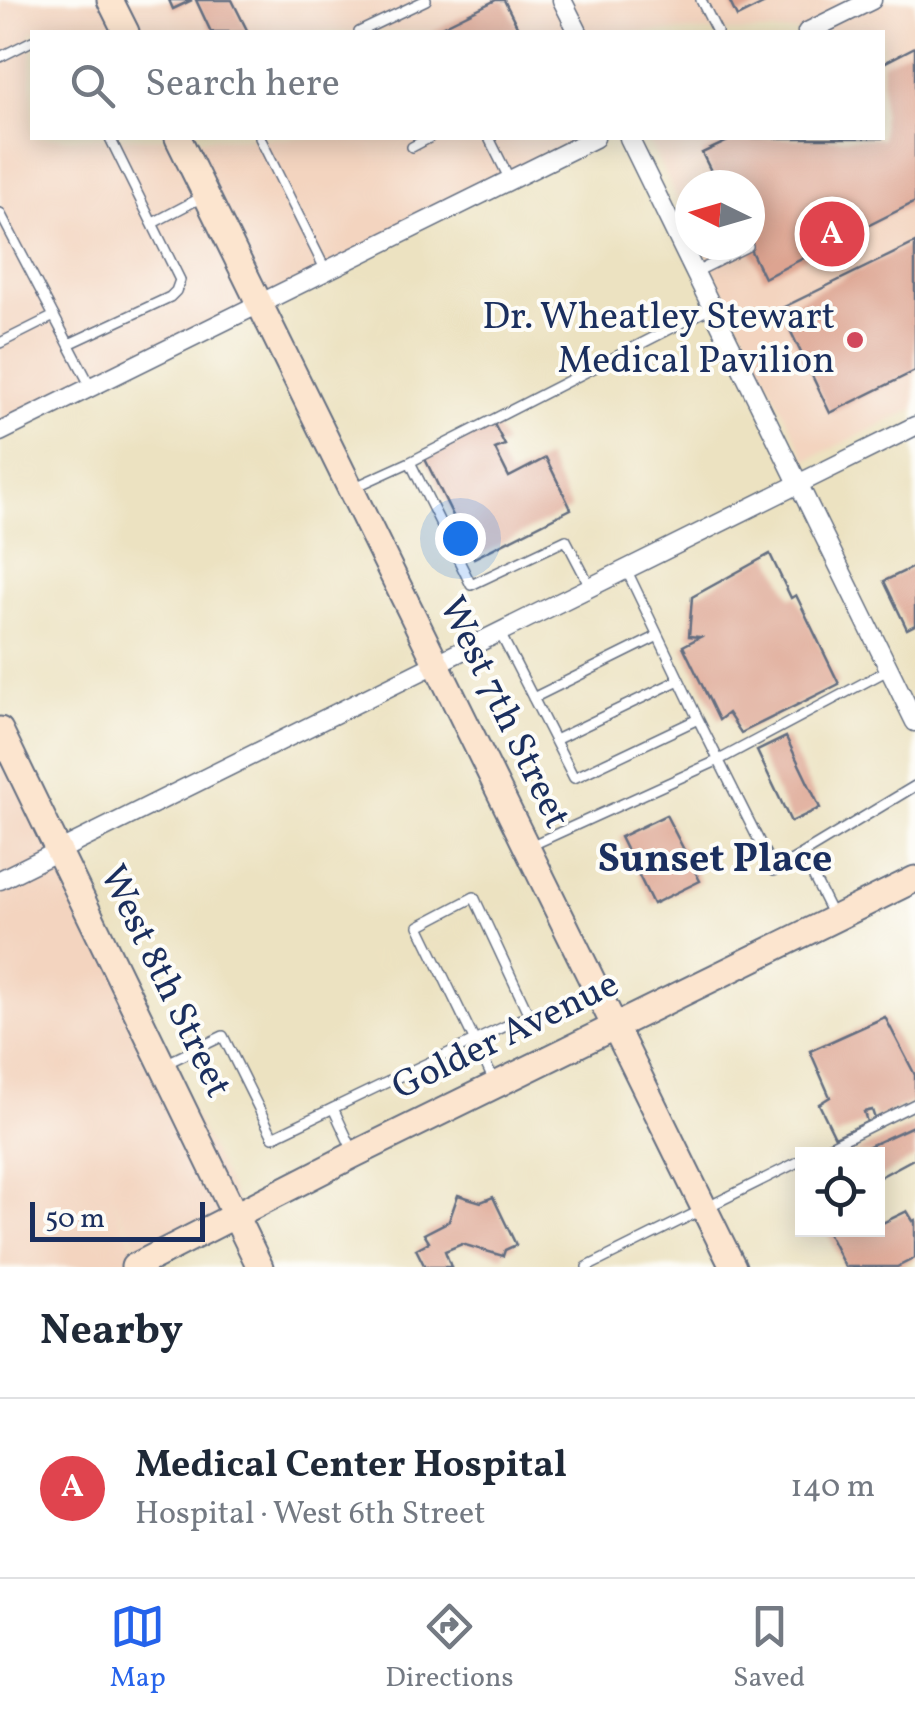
<!DOCTYPE html>
<meta charset="utf-8">
<style>
body{margin:0;font-family:Vollkorn,serif;background:#f6f6f7;color:#1f2937}
.controls{position:absolute;right:30px;bottom:30px;display:grid;overflow:hidden;border-radius:0px;box-shadow:0 5px 25px #0003}
.controls button{width:90px;height:90px;display:grid;place-items:center;padding:0;border:0;border-bottom:2px solid #e0e1e3;background:#fff;color:#1f2937;font:50px sans-serif}
.compass{position:absolute;left:675px;top:170px;width:90px;height:90px;border-radius:50%;background:#fff;box-shadow:0 5px 25px #0003;rotate:275deg}
.scale{position:absolute;left:30px;bottom:25px;width:175px;box-sizing:border-box;padding-left:10px;border:5px solid #1b2f5e;border-top:0;font-size:28px;line-height:35px;white-space:nowrap;color:#1b2f5e;-webkit-text-stroke:8px #fdfcf7;paint-order:stroke}
.you{position:absolute;left:460px;top:538px;width:35px;height:35px;margin:-25px;border:8px solid #fff;border-radius:50%;background:#1a73e8;box-shadow:0 0 0 15px #1a73e833}
.badge{display:grid;place-items:center;width:65px;height:65px;border-radius:50%;background:#2563eb;color:#fff;font-size:32px;font-weight:700}
.pin{position:absolute;translate:-50% -50%;border:5px solid #fff;box-shadow:0 2px 10px #0006}
.list{margin:0;padding:0;list-style:none}
h2{display:flex;justify-content:space-between;align-items:center;height:130px;margin:0;padding:0 40px;font-size:42px}
h2 small{font-size:32px;font-weight:400;color:#747a83}
.list li{display:grid;grid-template-columns:65px 1fr auto;gap:30px;align-items:center;box-sizing:border-box;height:180px;padding:0 40px;border-top:2px solid #e0e1e3}
.list b{display:block;font-size:38px;white-space:nowrap}
.list p{margin:0;font-size:32px;white-space:nowrap;color:#747a83}
.list em{font-size:32px;font-style:normal;color:#747a83}
.icon{flex:none;width:55px;height:55px;fill:none;stroke:currentColor;stroke-width:2;stroke-linecap:round;stroke-linejoin:round}
.map{position:relative;flex:none;width:915px;height:1267px;overflow:hidden}
.search{position:absolute;background:#fff;box-shadow:0 5px 25px #0003;left:30px;right:30px;top:30px;height:110px;display:flex;align-items:center;gap:25px;box-sizing:border-box;padding:0 35px;border-radius:0px;color:#747a83;font-size:38px}
.sheet{height:310px;background:#fff}
nav{display:flex;justify-content:space-around;align-items:center;box-sizing:border-box;height:140px;border-top:2px solid #e0e1e3;background:#fff;font-size:28px;color:#747a83}
nav a{display:grid;justify-items:center;gap:5px}
nav .on{color:#2563eb}
.map>svg:first-child{display:block}
</style>
<div class="map">
<svg width="915" height="1267" viewBox="0 0 915 1267">
<rect width="100%" height="100%" fill="#fdfcf7"/>
<filter id="ink" filterUnits="userSpaceOnUse"><feTurbulence type="fractalNoise" baseFrequency=".01" numOctaves="2"/><feDisplacementMap in="SourceGraphic" scale="20" xChannelSelector="R" yChannelSelector="G"/><feConvolveMatrix kernelMatrix="1 2 1 2 8 2 1 2 1" color-interpolation-filters="sRGB"/></filter>
<filter id="wash" filterUnits="userSpaceOnUse"><feTurbulence type="fractalNoise" baseFrequency=".0048" numOctaves="4" result="noise"/><feDisplacementMap in="SourceGraphic" scale="40" xChannelSelector="R" yChannelSelector="G"/><feGaussianBlur stdDeviation="2.25" result="paint"/><feColorMatrix in="noise" values="0 0 0 0 0 0 0 0 0 0 0 0 0 0 0 0 0 1.4 0 .05"/><feComposite in="paint" operator="in"/></filter>
<g filter="url(#wash)">
<rect width="100%" height="100%" fill="#ece2c1"/>
<!-- built -->
<path fill="#f3d4bf" d="M0,0H915V409L807,460L701,245H750V185H690V224L647,138H882V32H32V138H595L0,433Z
M0,720L241,1211L144,1259L108,1191L141,1260L127,1267H0Z"/>
<g id="blocks">
<!-- building -->
<path fill="#dda491" d="M169,0H192L173,9Z
M196,0H232L248,32H211Z
M496,0H504L520,32H431Z
M729,0H771L737,17Z
M915,47V202L764,278L748,245L750,185H718L702,153L734,138H882V64Z
M915,243V371L830,413L780,309Z
M494,424L505,445L495,449L509,477L546,458L571,509L474,558L425,459Z
M770,554L791,598L796,595L839,684L741,733L728,713L719,720L683,646L700,637L689,636L692,597Z
M915,566V625L907,629L884,581Z
M786,737L820,808L791,822L757,751Z
M666,815L700,881L653,904L620,837Z
M885,1017L915,1075V1101L875,1119L872,1110L864,1112L867,1122L835,1137L819,1104L830,1097L810,1051Z
M915,1125V1158L878,1178V1154H852Z
M458,1195L481,1202L493,1197L516,1245L505,1250L503,1256L462,1244L445,1251L451,1267H425L416,1249L429,1242L424,1234L449,1221Z
M907,1211L913,1221L915,1220V1258L897,1267H845L826,1230L861,1232L878,1230V1225Z"/>
</g>
</g>
<g filter="url(#ink)">
<use href="#blocks" fill-opacity="0" stroke="#646e81" stroke-width="2.5"/>
<g fill="none" stroke-linecap="round" stroke-linejoin="round">
<defs>
<path id="lane" d="M701,0L717,32
M359,32L426,0
M0,57L32,41
M260,138L326,271
M489,138L510,180
M412,147L429,138
M0,213L91,387
M153,223L204,196
M696,272L748,246
M0,343L54,316
M69,344L170,297L176,291L180,280L110,138
M410,462L713,307
M355,487L410,462L471,585L566,540L590,586
M500,633L574,778L698,719L627,571
M533,698L658,636
M698,719L774,871L915,786
M555,740L679,680
M530,846L719,760L888,670
M802,854L832,914
M165,1064L223,1036L273,1137C358,1096 444,1055 529,1015L474,897L419,926L494,1081
M333,1108L353,1151
M814,1154L915,1104
M587,1267L802,1160"/>
<path id="street" d="M562,0L578,32
M807,32L872,0
M629,138L915,722
M0,432L595,138
M0,880L915,426"/>
<path id="secondary" d="M110,0L126,32
M178,138L733,1267
M0,730L260,1267
M134,1267L355,1154L915,879"/>
</defs>
<!-- lane casing -->
<use href="#lane" stroke="#646e81" stroke-width="12"/>
<!-- street casing -->
<use href="#street" stroke="#646e81" stroke-width="21"/>
<!-- secondary casing -->
<use href="#secondary" stroke="#646e81" stroke-width="29"/>
<!-- lane -->
<use href="#lane" stroke="#fff" stroke-width="9"/>
<!-- street -->
<use href="#street" stroke="#fff" stroke-width="18"/>
<!-- secondary -->
<use href="#secondary" stroke="#fce5cf" stroke-width="25"/>
</g>
</g>
<!-- markers -->
<circle fill="#d1495b" stroke="#fdfcf7" stroke-width="4" cx="855" cy="340" r="10"/>
<g text-anchor="middle" dominant-baseline="central" stroke-width="8" stroke-linejoin="round" paint-order="stroke">
<!-- poi labels -->
<g font-size="38" fill="#1b2f5e" stroke="#fdfcf7" text-anchor="end">
<text x="835" y="318">Dr. Wheatley Stewart<tspan x="835" dy="44">Medical Pavilion</tspan></text>
</g>
<!-- street labels -->
<g font-size="38" fill="#1b2f5e" stroke="#fdfcf7">
<text transform="translate(503 713) rotate(64)">West 7th Street</text>
<text transform="translate(164 982) rotate(64)">West 8th Street</text>
<text transform="translate(506 1037) rotate(-26)">Golder Avenue</text>
</g>
<!-- neighbourhood labels -->
<g font-size="40" font-weight="bold" fill="#1b2f5e" stroke="#fdfcf7">
<text x="715" y="861">Sunset Place</text>
</g>
</g>
</svg>
<div class="controls">
<button><svg class="icon" aria-label="locate" viewBox="0 0 24 24"><circle cx="12" cy="12" r="6"/><path d="M12 2v4M12 18v4M2 12h4M18 12h4"/></svg></button>
</div>
<svg class="compass" viewBox="-18 -18 36 36"><path d="M0-13l5 13h-10z" fill="#e53935"/><path d="M0 13l5-13h-10z" fill="#747a83"/></svg>
<div class="scale">50 m</div>
<div class="you"></div>
<div class="pin badge" style="left:832px;top:234px;background:#e0444e">A</div>
<div class="search"><svg class="icon" aria-label="search" viewBox="0 0 24 24"><circle cx="10" cy="10" r="6"/><path d="M15 15l6 6"/></svg>Search here</div>
</div>
<section class="sheet">
<h2>Nearby<small></small></h2>
<ul class="list">
<li><span class="badge" style="background:#e0444e">A</span><div><b>Medical Center Hospital</b><p>Hospital · West 6th Street</p></div><em>140 m</em></li>
</ul>
</section>
<nav>
<a class="on"><svg class="icon" aria-label="map" viewBox="0 0 24 24"><path d="M3 6l6-2 6 2 6-2v14l-6 2-6-2-6 2zM9 4v14M15 6v14"/></svg>Map</a>
<a><svg class="icon" aria-label="directions" viewBox="0 0 24 24"><path d="M12 3l9 9-9 9-9-9zM9 14v-3h6M13 9l2 2-2 2"/></svg>Directions</a>
<a><svg class="icon" aria-label="saved" viewBox="0 0 24 24"><path d="M7 4h10v16l-5-4-5 4z"/></svg>Saved</a>
</nav>
